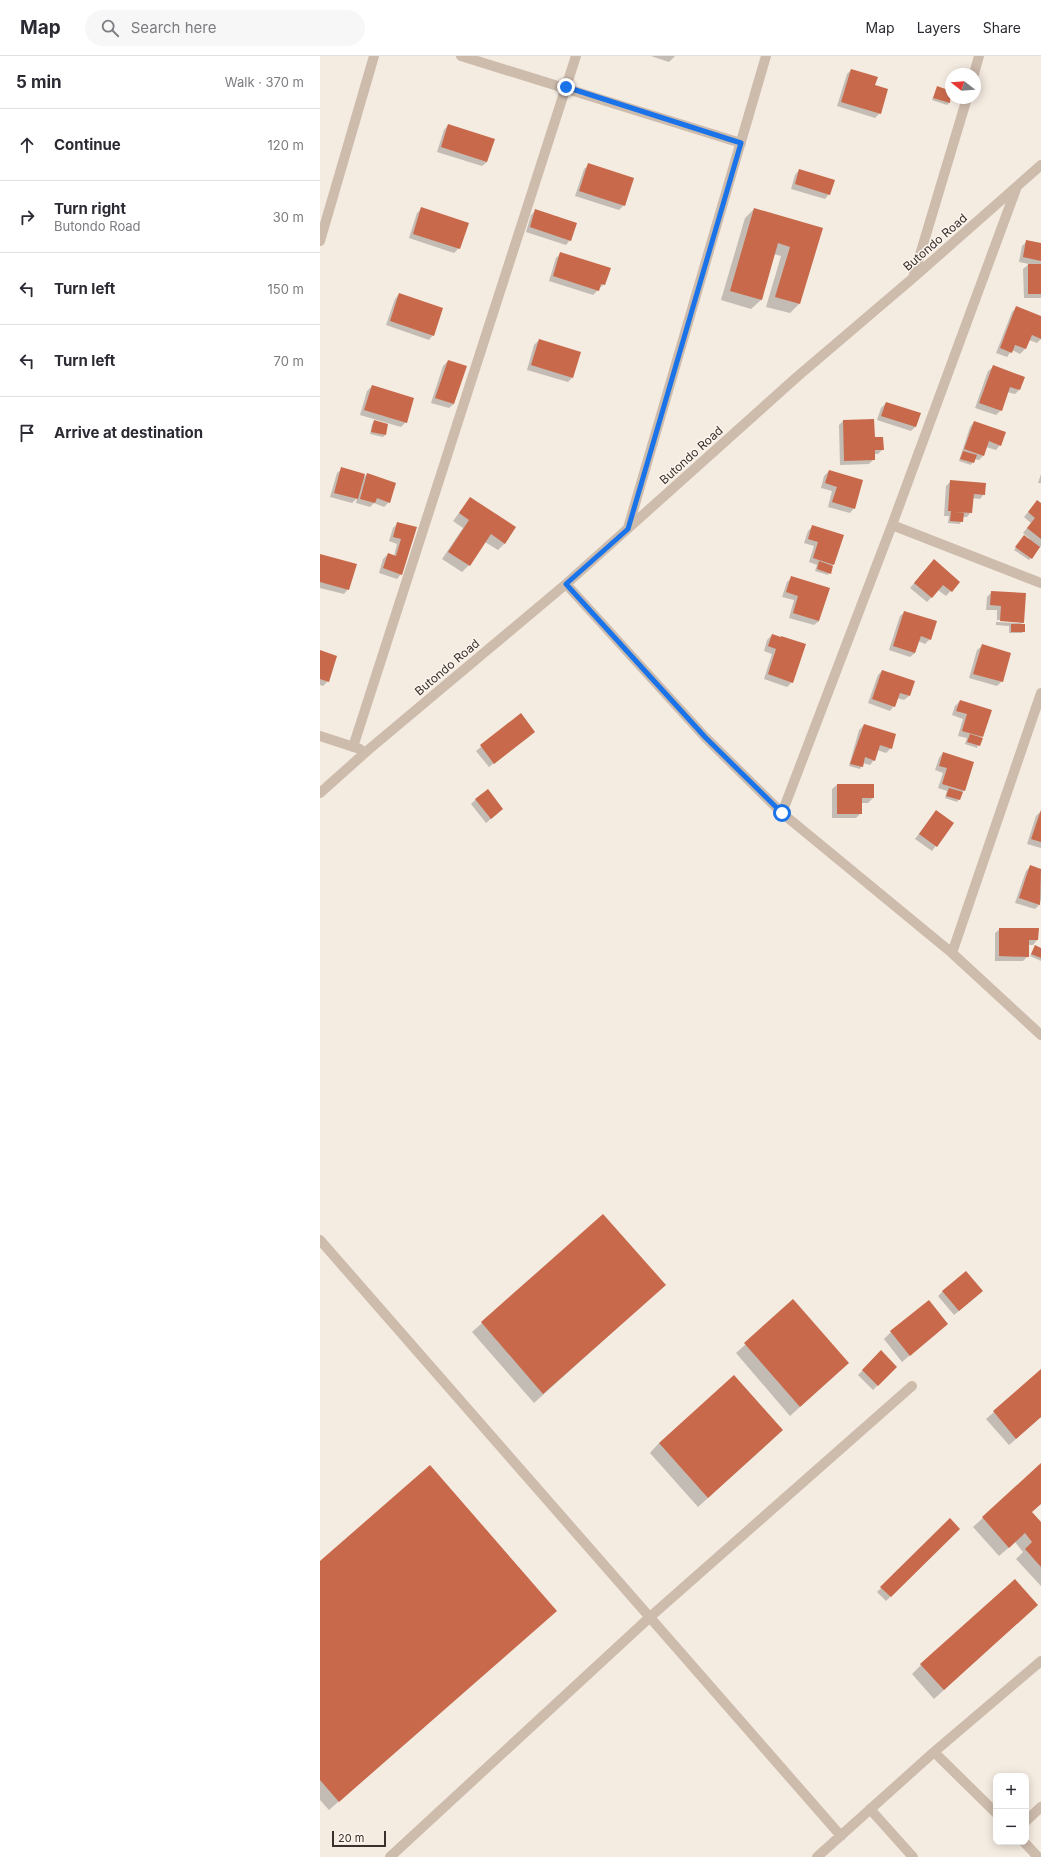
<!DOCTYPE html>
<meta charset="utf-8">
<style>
body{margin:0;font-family:Inter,sans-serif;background:#f7f7f7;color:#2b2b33}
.controls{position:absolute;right:12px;bottom:12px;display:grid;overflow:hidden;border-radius:8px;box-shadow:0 2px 10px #0003}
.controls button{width:36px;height:36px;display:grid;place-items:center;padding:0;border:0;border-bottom:1px solid #e1e1e2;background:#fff;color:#2b2b33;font:20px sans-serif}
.compass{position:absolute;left:625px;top:12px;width:36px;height:36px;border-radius:50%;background:#fff;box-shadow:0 2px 10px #0003;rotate:287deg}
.scale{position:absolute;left:12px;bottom:10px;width:54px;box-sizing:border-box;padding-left:4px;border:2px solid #3b302b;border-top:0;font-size:11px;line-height:14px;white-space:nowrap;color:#3b302b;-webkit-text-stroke:3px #fbf5ee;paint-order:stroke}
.stop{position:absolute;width:12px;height:12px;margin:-9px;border:3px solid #1a73e8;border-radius:50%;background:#fff}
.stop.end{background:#1a73e8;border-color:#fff;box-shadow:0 1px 4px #0008}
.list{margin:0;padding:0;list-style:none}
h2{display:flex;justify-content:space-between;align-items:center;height:52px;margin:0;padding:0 16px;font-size:17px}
h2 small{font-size:13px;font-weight:400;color:#7c7c81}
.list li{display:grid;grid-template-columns:26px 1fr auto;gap:12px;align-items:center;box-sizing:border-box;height:72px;padding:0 16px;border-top:1px solid #e1e1e2}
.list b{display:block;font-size:15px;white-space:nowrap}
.list p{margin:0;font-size:13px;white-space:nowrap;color:#7c7c81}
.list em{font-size:13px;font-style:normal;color:#7c7c81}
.icon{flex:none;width:22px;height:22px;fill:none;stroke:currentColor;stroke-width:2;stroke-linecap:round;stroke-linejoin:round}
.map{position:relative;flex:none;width:721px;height:1801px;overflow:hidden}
header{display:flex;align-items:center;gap:24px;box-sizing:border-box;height:56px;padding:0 20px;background:#fff;border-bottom:1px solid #e1e1e2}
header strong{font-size:19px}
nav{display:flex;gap:22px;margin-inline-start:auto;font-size:14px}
.search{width:280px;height:36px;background:#f7f7f7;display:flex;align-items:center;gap:10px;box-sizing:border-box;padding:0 14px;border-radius:22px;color:#7c7c81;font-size:15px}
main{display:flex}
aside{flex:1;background:#fff}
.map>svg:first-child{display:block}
</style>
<header>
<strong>Map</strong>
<div class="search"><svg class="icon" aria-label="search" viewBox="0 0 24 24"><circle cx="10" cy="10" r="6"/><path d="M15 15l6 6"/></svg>Search here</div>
<nav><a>Map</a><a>Layers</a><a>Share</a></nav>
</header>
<main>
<aside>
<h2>5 min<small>Walk · 370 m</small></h2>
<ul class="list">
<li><svg class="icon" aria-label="ahead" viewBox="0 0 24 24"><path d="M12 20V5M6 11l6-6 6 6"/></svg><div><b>Continue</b></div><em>120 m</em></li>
<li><svg class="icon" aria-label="right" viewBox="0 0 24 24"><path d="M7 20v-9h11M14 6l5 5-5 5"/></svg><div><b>Turn right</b><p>Butondo Road</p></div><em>30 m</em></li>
<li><svg class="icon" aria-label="left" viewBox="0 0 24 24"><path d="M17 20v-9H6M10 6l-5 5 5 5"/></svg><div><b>Turn left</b></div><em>150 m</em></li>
<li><svg class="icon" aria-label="left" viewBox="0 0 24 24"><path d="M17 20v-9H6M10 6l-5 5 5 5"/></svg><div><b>Turn left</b></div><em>70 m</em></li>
<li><svg class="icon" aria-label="arrive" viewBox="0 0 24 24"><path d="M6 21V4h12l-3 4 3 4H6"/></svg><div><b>Arrive at destination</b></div></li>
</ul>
</aside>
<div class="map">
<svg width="721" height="1801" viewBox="0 0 721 1801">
<rect width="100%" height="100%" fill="#f4ebe1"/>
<!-- shadow -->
<path fill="#0003" d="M331,0H355L349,6Z
M531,14L554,30L560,57L555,62L517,50L527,18Z
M617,32L631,36L629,47L627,49L612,44Z
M128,69L167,106L162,110L117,96L124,74Z
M269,109L304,149L299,154L255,140L264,113Z
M479,114L509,138L505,143L471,133L475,119Z
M102,152L139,192L134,197L89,182L97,157Z
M434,153L502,172L479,248L470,257L446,251L461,200L454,198L441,244L431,253L401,244L425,162Z
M216,154L250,184L246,189L206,176L211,159Z
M707,185L721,188V242H704L703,213L709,208L699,206L702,190Z
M241,197L284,228L273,239L229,225L236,202Z
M79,238L113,279L109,284L66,269L75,243Z
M696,252L721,261V283L717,287L709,284L705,293L700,298L692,294L687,301L676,297L692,256Z
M219,284L252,322L248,326L207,314L214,289Z
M128,305L134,348L129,352L111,347L123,310Z
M673,311L704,321L699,334L695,338L687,336L681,354L676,359L655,352L668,315Z
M52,330L86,366L81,371L40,359L47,335Z
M566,347L596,370L591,375L557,364L561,352Z
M523,365L554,382L563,393L558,398H554V403L549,408L520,409L519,369Z
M54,366L65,379L63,381L50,378L52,368Z
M654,366L680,389L676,394L666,391L663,400L659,404L654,403L651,409L639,405L650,371Z
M22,413L42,423L47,418L69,446L64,451L54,447L50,451L36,447L37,442L32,447L10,441L17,417Z
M509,415L534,452L530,457L508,451L512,435L501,432L504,420Z
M721,418V427H718Z
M631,425L664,438L660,443L652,442L651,456L647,461H642L640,468L628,467L629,460H624L626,430Z
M150,442L185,487L178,494L165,486L149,509L142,516L122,503L143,472L133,465Z
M721,449V490L709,504L694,494L702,483L709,485L710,483L703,477L711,467L704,461L713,450Z
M78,467L96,472L81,518L77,523L59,517L63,503L68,498L74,500L77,488L69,485L73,472Z
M493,470L513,508L508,519L495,515L497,509L489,506L494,490L484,487L488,475Z
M0,499L28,533L24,538L0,532Z
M609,509L639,526L626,540L618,534L607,546L590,532Z
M472,521L499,565L494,569L469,562L474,544L462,541L467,526Z
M672,536L703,566L700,569L704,575L702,577H689V570L676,569V566L700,567V565L677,564V554H666L667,541Z
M585,556L610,583L605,588L598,585L595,597L590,601L569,594L580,560Z
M452,579L460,582L472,626L467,631L444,623L452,598L444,595L447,584Z
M662,590L682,625L677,630L649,622L657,594Z
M0,595L8,625L3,630L0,629Z
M562,615L589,640L584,644L577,642L574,650L570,655L548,647L558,619Z
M640,645L670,654L657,692L645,688L647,682L638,680L643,663L632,659L635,650Z
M201,659L210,680L169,711L156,695Z
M544,669L571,692L566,697L557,694L554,704L550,709L543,707L540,713L529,710L539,674Z
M623,697L644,734L637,746L625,742L627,735L618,732L623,717L615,714L619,702Z
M517,729L553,742L548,747H541V757L536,762H512V733Z
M156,743L177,758L166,767L151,748Z
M616,755L633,767L612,795L595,783Z
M721,755V792L707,788L716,760Z
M710,811L721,814V844L719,849L715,853L695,847L706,815Z
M680,873H718L717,884L713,889H708V900L703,905H675V877Z
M715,891L721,893V905L710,900Z
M283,1159L345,1229L214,1347L152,1276Z
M623,1235L657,1240L634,1259L618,1240Z
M473,1245L528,1307L470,1360L416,1297Z
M627,1268L582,1306L564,1283L571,1276Z
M561,1296L576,1311L553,1334L538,1319Z
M721,1315V1361L689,1389L666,1363Z
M452,1384L378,1451L330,1397L339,1387Z
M721,1409V1447L711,1456L721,1468V1530L696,1503L703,1496L695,1486L679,1500L653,1471Z
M630,1464L639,1473L566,1545L557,1536Z
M0,1506L235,1555L9,1754L0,1744Z
M707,1558L614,1643L592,1618L601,1609Z"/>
<!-- building -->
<path fill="#c8694b" d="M531,13L558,21L555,29L568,33L561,58L521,46Z
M617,30L631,35L630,47L613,42Z
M128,68L175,83L167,106L121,91Z
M268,107L314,122L305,150L259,135Z
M479,113L515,124L510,139L475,128Z
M101,151L149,167L140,193L93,178Z
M434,152L503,172L480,248L455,241L470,191L458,187L442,244L410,235Z
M215,153L257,167L251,185L210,171Z
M706,184L721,187V205L703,201Z
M240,196L291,212L285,229L281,228L279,235L233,220Z
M708,208H721V238H708Z
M79,237L123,252L114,280L70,265Z
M696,250L721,260V283L712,279L706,293L695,289L692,297L680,292Z
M219,283L261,296L253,322L211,309Z
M128,304L147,310L134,348L115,342Z
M673,309L705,321L700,334L690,331L682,355L659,347Z
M52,329L94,342L87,367L44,354Z
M566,346L601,357L596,371L561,360Z
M554,363L555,381H563L564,394H555V404L524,405L523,364Z
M54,364L68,368L66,379L51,376Z
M654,365L686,376L681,390L669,385L664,400L644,393Z
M643,395L657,399L654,407L640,403Z
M21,411L45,418L38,443L14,437Z
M509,414L543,424L535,453L512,446L517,431L505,427Z
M47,417L76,427L70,447L57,442L55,447L40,443Z
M630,424L666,427L665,439L654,438L652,457L634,456L644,457L643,466L630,465L631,455H628Z
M150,441L196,471L185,488L171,478L150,510L128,496L149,464L139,457Z
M717,444L721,447V483L707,472L715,462L708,456Z
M77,466L97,471L82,519L63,512L68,497L76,500L81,483L73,481Z
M492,469L524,479L514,509L493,502L498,486L488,483Z
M704,479L720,491L712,503L695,491Z
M0,498L37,508L29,534L0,526Z
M614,503L640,526L632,536L623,529L612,542L594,527Z
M499,505L513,510L511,518L497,513Z
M471,520L510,532L499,565L473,557L478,540L466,536Z
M671,535L706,537L704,567L680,565L681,550L670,549Z
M584,555L617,565L611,584L601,580L595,597L573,590Z
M691,568H705V576H691Z
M452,578L461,581V580L486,588L473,627L448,618L456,593L448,590Z
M662,588L691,597L683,626L653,618Z
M0,594L17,600L9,626L0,623Z
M562,614L595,625L590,640L580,637L575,651L552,643Z
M640,644L672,654L663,681L642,675L647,658L636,655Z
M201,657L215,676L174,708L160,689Z
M544,668L576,678L572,693L560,689L555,705L545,701L543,711L530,708Z
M650,678L663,682L660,690L647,686Z
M623,696L654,706L645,735L622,728L627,712L619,710Z
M517,728H554V742H542V758H517Z
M629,732L643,736L640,744L626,740Z
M168,733L183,753L171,763L155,743Z
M616,754L634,767L617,791L599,778Z
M721,754V786L711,783Z
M710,809L721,813L720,849L699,842Z
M679,872H719L718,884H709V901L679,900Z
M715,889L721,892V902L711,898Z
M283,1158L346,1229L223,1338L161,1266Z
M646,1215L663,1235L639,1255L622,1235Z
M473,1243L529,1307L480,1351L424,1287Z
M609,1244L628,1268L590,1300L570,1275Z
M561,1294L577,1311L558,1330L542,1314Z
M721,1313V1361L696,1383L673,1355Z
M414,1319L463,1374L388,1442L339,1387Z
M721,1407V1448L712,1456L721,1466V1511L705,1493L712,1486L705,1477L689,1492L662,1461Z
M110,1409L237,1555L19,1746L0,1724V1505Z
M630,1462L640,1473L571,1541L560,1531Z
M695,1523L718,1549L624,1634L600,1608Z"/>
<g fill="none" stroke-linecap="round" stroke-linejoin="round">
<!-- minor -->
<path stroke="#cdbbac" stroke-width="10" d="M141,0L421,87
M654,18L659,0
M0,185L54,0
M593,222L647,42
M572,469L721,527
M308,472L446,0
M246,528L385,681L462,757L632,897L721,979
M0,680L40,693
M33,691L256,0
M0,737L47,695L246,528L478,320L593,222L721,109
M462,757L572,469L696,133
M632,897L721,637
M0,1184L521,1780
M614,1696L676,1757
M550,1753L593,1801
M706,1765L721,1751
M704,1786L718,1801
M70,1801L330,1561L592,1330
M497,1801L614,1696L721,1605"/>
</g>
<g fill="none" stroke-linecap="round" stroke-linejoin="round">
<!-- route -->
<path stroke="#1a73e8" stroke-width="5" d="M246,31L421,87L308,473L246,528L385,681L462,757"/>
</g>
<g text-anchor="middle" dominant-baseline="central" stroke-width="3" stroke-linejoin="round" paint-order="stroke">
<!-- street labels -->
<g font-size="12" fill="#3b302b" stroke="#fbf5ee">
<text transform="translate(615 186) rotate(-41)">Butondo Road</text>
<text transform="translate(371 399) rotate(-42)">Butondo Road</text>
<text transform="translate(127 611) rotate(-40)">Butondo Road</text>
</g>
</g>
</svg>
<div class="controls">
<button>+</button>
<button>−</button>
</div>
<svg class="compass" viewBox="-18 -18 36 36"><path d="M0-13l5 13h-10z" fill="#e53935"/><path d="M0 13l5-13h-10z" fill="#7c7c81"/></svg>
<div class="scale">20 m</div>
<div class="stop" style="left:462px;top:757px"></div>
<div class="stop end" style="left:246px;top:31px"></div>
</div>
</main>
